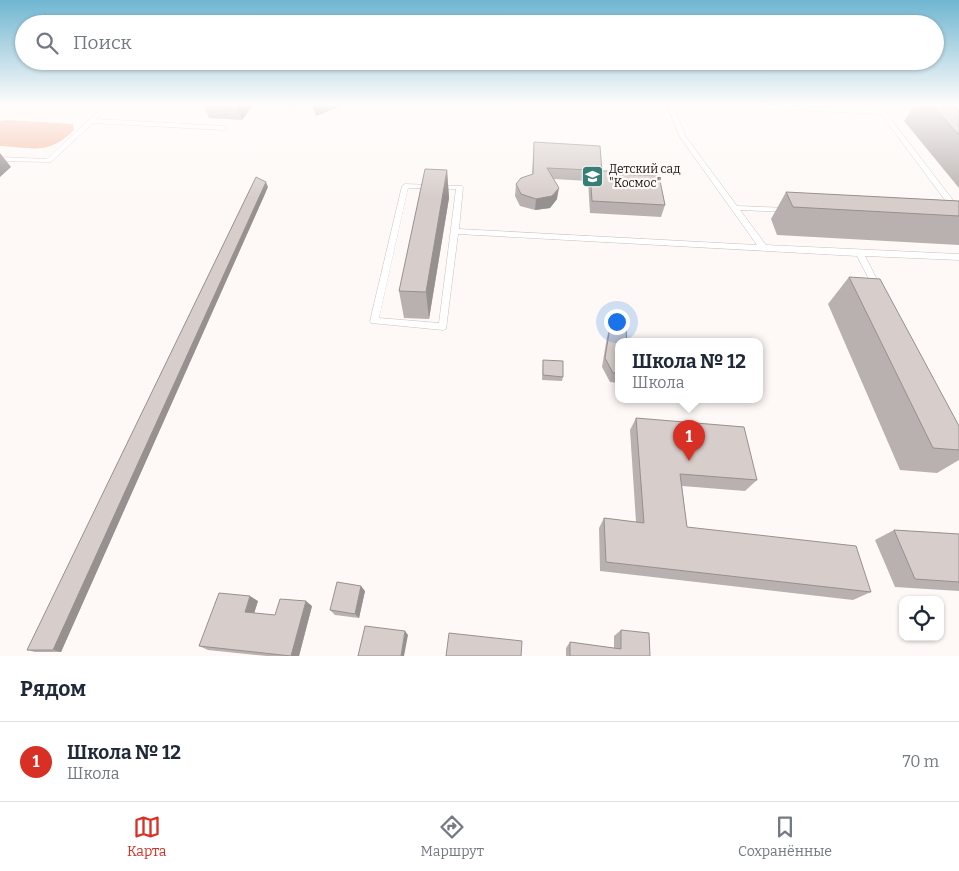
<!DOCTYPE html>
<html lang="ru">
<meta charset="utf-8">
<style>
body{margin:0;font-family:Bitter,serif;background:#f2f2f3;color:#1f2937}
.controls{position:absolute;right:15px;bottom:15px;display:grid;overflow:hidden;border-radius:10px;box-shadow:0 1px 4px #0004}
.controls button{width:45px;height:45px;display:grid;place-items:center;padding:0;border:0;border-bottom:1px solid #e0e1e3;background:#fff;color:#1f2937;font:25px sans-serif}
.you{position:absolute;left:616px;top:321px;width:18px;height:18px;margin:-12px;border:4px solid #fff;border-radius:50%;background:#1a73e8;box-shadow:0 0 0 8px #1a73e833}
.badge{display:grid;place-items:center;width:32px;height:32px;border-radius:50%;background:#d93025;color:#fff;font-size:16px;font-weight:700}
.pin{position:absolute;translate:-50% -41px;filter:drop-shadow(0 1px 2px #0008)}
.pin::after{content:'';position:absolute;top:26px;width:18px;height:15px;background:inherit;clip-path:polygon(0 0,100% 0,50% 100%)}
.popup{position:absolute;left:615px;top:338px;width:148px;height:65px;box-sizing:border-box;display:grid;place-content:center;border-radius:10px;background:#fff;filter:drop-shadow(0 1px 4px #0005);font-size:16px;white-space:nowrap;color:#747a83}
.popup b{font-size:19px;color:#1f2937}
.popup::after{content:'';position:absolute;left:50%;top:100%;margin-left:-10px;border:10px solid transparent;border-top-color:#fff}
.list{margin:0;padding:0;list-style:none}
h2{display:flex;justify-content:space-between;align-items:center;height:65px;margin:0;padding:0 20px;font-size:21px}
h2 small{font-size:16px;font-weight:400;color:#747a83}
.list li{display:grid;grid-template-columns:32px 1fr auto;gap:15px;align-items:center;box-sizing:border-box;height:80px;padding:0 20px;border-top:1px solid #e0e1e3}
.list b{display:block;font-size:19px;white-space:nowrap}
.list p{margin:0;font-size:16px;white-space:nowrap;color:#747a83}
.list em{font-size:16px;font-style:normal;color:#747a83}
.icon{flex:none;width:28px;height:28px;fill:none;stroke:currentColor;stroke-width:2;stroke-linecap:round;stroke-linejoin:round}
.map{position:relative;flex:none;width:959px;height:656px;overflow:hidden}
.search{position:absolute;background:#fff;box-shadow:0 1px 4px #0004;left:15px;right:15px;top:15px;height:55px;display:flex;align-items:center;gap:12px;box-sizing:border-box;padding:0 18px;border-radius:28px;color:#747a83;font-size:19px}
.sheet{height:145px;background:#fff}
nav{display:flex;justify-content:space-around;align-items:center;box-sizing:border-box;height:70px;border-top:1px solid #e0e1e3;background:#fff;font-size:14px;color:#747a83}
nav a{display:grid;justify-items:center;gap:2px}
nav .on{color:#d93025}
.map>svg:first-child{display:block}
</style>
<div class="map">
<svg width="959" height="656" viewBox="0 0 959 656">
<rect width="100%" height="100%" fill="#fef9f6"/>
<!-- green -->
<path fill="#f4bca3" d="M7,120L73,124L74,130C49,155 33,148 0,146V121Z"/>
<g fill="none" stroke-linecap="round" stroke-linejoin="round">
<defs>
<path id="lane" d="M105,105H111L96,119L224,126L227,128L224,130L93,123L51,162L0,161V157L47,159Z
M667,105H673L686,137L737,206L789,208V212H786L740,210L766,245L959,254V260L865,256L881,287L877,290L874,289L857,256L458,234L446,329L443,330L371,323L370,321L402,186L405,184L462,186L463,187L459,229L757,245L680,137ZM408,188L456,189L439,323L379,318Z
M723,105H764L878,110L874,105H880L959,208V215H956L881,114L726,107Z"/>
</defs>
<!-- lane casing -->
<use href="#lane" stroke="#cac1bd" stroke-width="1"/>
<!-- lane -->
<use href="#lane" fill="#fff" fill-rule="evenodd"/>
</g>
<!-- wall -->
<path fill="#b9b1af" d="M205,105H302L301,107L253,105L242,120L209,118L204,106Z
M311,105H343L316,116Z
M915,105H953L959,111V188L904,121Z
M534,142L602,171L613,174L665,205L661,217L590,213L588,181L554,179L557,199L550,208L535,210L520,206L515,196L516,184L532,174Z
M447,170L449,198L429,319L404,318L399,291Z
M268,187L61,652H35L27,650Z
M786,192L959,201V245L777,235L771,219Z
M849,277L959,426V460L937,473L900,470L828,304Z
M610,327L619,342V383L610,382L602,367L607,337Z
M543,360L563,377L562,381L542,380Z
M636,418L757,480L745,491L682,486L687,527L871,592L853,600L600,571L599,528L604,518L636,522L630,430Z
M894,530L959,534V591L895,587L875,540Z
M365,591L359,618L335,615L330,610Z
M258,601L254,613L275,615L312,606L299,656H267L208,650L199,646Z
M621,630L650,656H566V648L570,642L614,648V636Z"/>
<!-- shaded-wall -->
<path fill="#96908e" d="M240,105H253L242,120L238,108Z
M313,105H343L316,116Z
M0,153L11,167L0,177Z
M447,170L449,198L429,319L426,292Z
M266,182L268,187L61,652L53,650Z
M559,188L557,199L550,208L535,210L536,199Z
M361,586L365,591L359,618L355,614Z
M250,596L258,601L253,617L245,612Z
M306,601L312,606L299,656H291Z
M405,631L408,635L404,656H401Z"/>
<!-- building -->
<path fill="#d7cecb" stroke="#96908e" d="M205,105H240L238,108L204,106Z
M932,105H953L959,111V135Z
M534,142L600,146L602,171H613V174L659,176L665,205L592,201L590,170L547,168L559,188L552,196L536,199L521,194L516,184L521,178L533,174Z
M425,169L447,170L426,292L399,291Z
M256,177L266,182L53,650H27Z
M786,192L959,201V216L793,207Z
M849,277L880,279L959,426V450L933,448Z
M610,327L626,329L627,342H619V373H613L605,358Z
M543,360L563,361V377L543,375Z
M636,418L744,427L757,480L680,474L687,527L856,546L871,592L606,562L604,518L644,523Z
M894,530L959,534V582L915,579Z
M337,582L361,586L355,614L330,610Z
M219,593L250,596L245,612L275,615L280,599L306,601L291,656L199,646Z
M365,626L405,631L401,656H358Z
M621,630L649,633L650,656H570V642L621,649Z
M449,633L522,641L521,656H446Z"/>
<!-- sky -->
<linearGradient id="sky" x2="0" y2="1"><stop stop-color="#70b6d1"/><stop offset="0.53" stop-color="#fffcfb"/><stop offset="1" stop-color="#fffcfb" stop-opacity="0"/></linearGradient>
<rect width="959" height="197" fill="url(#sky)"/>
<!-- icons -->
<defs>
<symbol id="school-square" viewBox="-11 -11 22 22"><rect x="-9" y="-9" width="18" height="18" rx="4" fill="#377e77" stroke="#fef9f6"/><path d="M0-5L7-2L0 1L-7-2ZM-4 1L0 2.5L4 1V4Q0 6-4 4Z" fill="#fff"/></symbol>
</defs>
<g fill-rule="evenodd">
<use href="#school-square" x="580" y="164" width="25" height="25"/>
</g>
<g text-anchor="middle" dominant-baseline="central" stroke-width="4.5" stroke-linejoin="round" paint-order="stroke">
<!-- far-poi labels -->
<g font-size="12" fill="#171413" stroke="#fef9f6" text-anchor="start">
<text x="609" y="169">Детский сад<tspan x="609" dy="14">"Космос"</tspan></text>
</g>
</g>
</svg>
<div class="controls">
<button><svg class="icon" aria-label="locate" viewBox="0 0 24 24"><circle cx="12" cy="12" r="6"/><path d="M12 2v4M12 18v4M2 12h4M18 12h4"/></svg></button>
</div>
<div class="you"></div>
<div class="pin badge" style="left:689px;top:461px">1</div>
<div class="popup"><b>Школа № 12</b>Школа</div>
<div class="search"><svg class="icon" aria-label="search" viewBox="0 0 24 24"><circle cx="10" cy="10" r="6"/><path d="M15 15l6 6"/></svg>Поиск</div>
</div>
<section class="sheet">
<h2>Рядом<small></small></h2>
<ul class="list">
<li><span class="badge">1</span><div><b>Школа № 12</b><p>Школа</p></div><em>70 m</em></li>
</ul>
</section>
<nav>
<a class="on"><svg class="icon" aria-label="map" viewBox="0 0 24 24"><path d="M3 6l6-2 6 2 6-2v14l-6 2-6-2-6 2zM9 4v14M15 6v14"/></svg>Карта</a>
<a><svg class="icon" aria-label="directions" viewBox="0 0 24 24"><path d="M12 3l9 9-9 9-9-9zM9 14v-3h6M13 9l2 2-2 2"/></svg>Маршрут</a>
<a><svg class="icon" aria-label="saved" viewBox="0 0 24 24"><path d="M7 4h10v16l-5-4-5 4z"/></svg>Сохранённые</a>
</nav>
